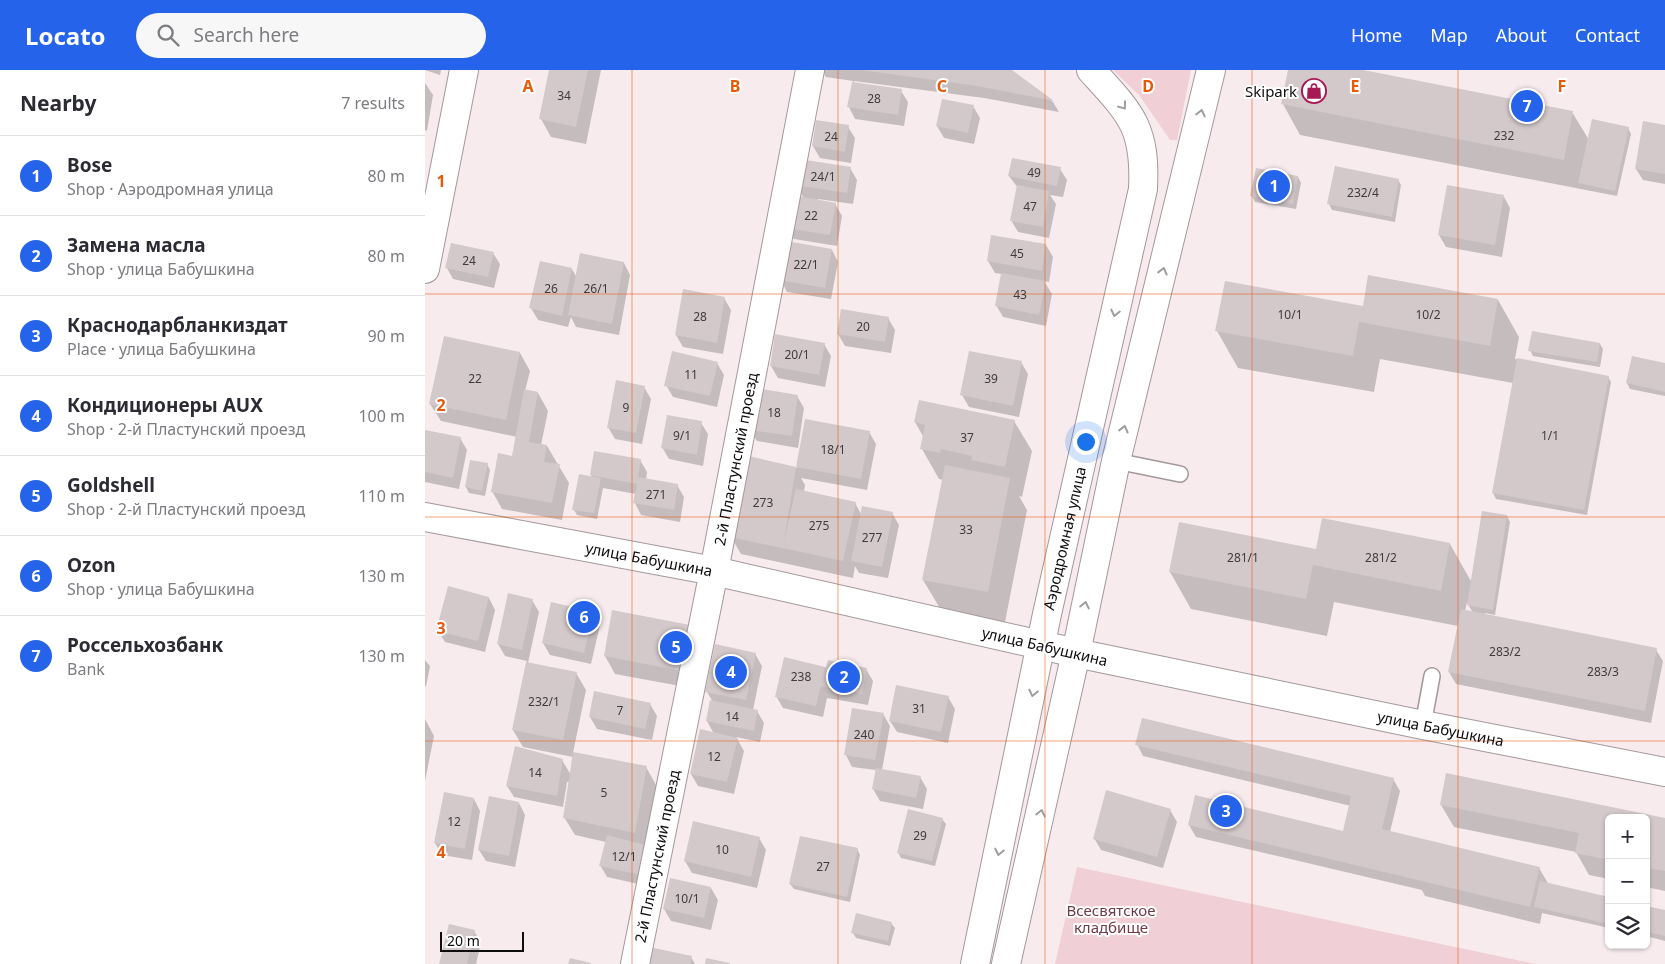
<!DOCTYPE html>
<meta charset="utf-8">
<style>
body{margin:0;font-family:"Noto Sans",sans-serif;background:#f7f7f7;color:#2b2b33}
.controls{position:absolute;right:15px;bottom:15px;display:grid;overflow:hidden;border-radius:8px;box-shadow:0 1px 4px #0004}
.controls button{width:45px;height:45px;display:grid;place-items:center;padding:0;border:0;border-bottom:1px solid #e1e1e2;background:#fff;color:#2b2b33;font:25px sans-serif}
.scale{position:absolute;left:15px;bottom:12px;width:84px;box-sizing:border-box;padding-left:5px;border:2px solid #0f0c0d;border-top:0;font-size:14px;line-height:18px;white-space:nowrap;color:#0f0c0d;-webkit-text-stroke:4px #fff;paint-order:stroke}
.you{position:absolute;left:660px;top:371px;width:18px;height:18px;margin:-12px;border:4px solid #fff;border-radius:50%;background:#1a73e8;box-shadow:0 0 0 8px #1a73e833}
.badge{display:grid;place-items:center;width:32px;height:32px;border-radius:50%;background:#2563eb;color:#fff;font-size:16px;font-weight:700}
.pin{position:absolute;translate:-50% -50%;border:2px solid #fff;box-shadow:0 1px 5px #0006}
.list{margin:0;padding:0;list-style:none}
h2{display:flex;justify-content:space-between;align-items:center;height:65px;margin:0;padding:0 20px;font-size:21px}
h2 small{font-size:16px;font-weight:400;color:#7c7c81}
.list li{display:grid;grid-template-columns:32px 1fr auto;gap:15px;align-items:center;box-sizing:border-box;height:80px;padding:0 20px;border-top:1px solid #e1e1e2}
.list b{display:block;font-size:19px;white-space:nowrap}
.list p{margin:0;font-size:16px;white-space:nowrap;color:#7c7c81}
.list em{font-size:16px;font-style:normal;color:#7c7c81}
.icon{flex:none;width:28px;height:28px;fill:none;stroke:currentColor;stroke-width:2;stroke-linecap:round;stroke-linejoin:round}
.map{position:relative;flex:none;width:1240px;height:894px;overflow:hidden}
header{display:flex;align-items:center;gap:30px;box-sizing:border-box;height:70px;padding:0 25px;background:#2563eb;color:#fff}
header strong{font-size:24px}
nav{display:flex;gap:28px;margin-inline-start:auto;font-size:18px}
.search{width:350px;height:45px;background:#f7f7f7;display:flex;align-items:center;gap:12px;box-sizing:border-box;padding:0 18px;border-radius:28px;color:#7c7c81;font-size:19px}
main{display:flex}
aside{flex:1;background:#fff}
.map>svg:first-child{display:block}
</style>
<header>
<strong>Locato</strong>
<div class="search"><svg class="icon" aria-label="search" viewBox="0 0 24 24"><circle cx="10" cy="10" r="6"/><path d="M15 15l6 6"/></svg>Search here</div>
<nav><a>Home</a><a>Map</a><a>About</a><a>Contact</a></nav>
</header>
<main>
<aside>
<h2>Nearby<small>7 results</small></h2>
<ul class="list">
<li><span class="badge">1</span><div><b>Bose</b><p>Shop · Аэродромная улица</p></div><em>80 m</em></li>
<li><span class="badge">2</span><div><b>Замена масла</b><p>Shop · улица Бабушкина</p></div><em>80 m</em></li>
<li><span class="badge">3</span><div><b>Краснодарбланкиздат</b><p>Place · улица Бабушкина</p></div><em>90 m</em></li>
<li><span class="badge">4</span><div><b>Кондиционеры AUX</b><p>Shop · 2-й Пластунский проезд</p></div><em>100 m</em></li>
<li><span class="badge">5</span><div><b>Goldshell</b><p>Shop · 2-й Пластунский проезд</p></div><em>110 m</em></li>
<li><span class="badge">6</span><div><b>Ozon</b><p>Shop · улица Бабушкина</p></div><em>130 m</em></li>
<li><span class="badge">7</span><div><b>Россельхозбанк</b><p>Bank</p></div><em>130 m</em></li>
</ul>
</aside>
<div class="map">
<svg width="1240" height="894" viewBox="0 0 1240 894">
<rect width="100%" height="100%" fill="#f7ebee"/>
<!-- green -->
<path fill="#f0cfd6" d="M688,0H766L752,70H745L714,25Z
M652,797L1111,894H630Z"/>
<!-- shadow -->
<path fill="#0003" fill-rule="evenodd" d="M0,0H16L15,5Z
M126,0H176L161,74L126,67L116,49Z
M397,0H585L628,32L634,42L559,28L429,11V13L476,21L483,32L479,56L430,49L424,37L428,11L401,7Z
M864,0H932L1147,42L1164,70L1203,58L1206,64L1192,126L875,65L858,34Z
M0,13L8,25L2,61L0,60Z
M548,36L555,48L549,74L519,68L512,56Z
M392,51L423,57L430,68L426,93L395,88L388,76Z
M1240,56V114L1218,110L1211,99Z
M425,98L432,110L428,134L393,129L392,131L410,134L417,146L412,176L369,169L362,157L379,129L371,114Z
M635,99L642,110L638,127L625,125L631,134L624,168L593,162L586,150L593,118L584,106Z
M873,107L876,113L871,139L830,132L827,126Z
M973,110L976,115L970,152L907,140L904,134Z
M1079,127L1085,138L1077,187L1021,177L1014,165Z
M621,175L628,187L624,212L619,211L627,224L621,256L578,247L571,235L577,204L570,203L563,191Z
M407,180L413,192L406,229L362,222L356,210Z
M68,183L75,194L69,218L28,209L22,198Z
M199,193L205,205L194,265L151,257L146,247L143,257L113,250L106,238L147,199L152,208Z
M299,228L306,240L298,284L258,277L251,265Z
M1073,230L1094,267L1090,289L1183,307L1186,312L1162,445L1071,429L1068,423L1088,313L955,289L949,322L813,298L792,261L939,237Z
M463,248L470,260L466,283L420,276L413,264Z
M399,274L406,286L400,317L353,308L346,296Z
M1175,274L1178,279L1175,297L1108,286L1105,280Z
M95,283L105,301L100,321L113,323L123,341L116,375L122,376L144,413L137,450L77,439L67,421L88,388L92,367L16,351L5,334Z
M596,292L603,304L594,347L544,337L537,325Z
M292,293L299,305L292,337L248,327L241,315Z
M1240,295V326L1205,319L1202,313Z
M219,317L226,329L217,374L190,369L183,357Z
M372,326L379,338L373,378L332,371L325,360Z
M381,350L444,362L451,374L442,420L376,408L380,415L379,422L430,433L436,444L467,443L474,455L463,508L434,503L430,496L428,508L316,484L306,467L320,386L372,398Z
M589,351L607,381L597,427L594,426L602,440L580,552L516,540L498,510L518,410L514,409L497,379L499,368L490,352Z
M276,353L283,364L278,396L244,389L237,377Z
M0,361L35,368L42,380L34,419L0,412Z
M215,390L222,402L221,410L252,415L259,427L255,452L216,445L210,433L211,424L178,418L172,449L152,445L149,440L168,408L166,405Z
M62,394L65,400L60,426L44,423L41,417Z
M1082,446L1085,452L1070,545L1060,543V545L1231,580L1238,591L1226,653L1031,614L1024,602L1033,556L909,532L902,566L766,539L745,502L892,480L1025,474L1047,513ZM1042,532L1044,536L1048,543L1040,541Z
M64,528L70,540L60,582L20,572L13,561Z
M107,530L114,542L103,593L151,603L161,620L148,683L221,697L231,715L220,776L222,816L182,807L175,795L181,772L150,765L139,747L145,712H142L138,737L89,727L82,716L137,690L146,705L148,687L98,677L88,660L102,591L80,586L73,574Z
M168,543L175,555L166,594L125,585L118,573Z
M264,556L266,618L190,604L180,586Z
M330,584L337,596L328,640L332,641L339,653L335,672L311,667L319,681L309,724L273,716L266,704L289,664L282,651L288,632L282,622Z
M360,589L402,598L441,599L448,611L443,635L402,628L398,647L358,638L351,626Z
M0,590L5,596L1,617L0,616Z
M523,627L530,639L523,673L472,662L465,651Z
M225,634L232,646L227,670L172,659L165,647Z
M458,644L465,656L457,700L495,707L502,719L498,739L455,731L448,719L451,700L427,697L421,685Z
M0,649L9,666L0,711Z
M712,674L968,709L975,721L965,762L1114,798L1124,815L1184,828V858L1117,843L1115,854L1000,826L997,820L771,767L764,755L919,762L926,736L718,686Z
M49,729L55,741L47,790L17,785L10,773Z
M94,733L100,745L90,797L61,791L54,780Z
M1016,735L1240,749V821L1221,817V748H1184V809L1164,805L1151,782L1029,757Z
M745,740L752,752L738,798L676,780L669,768Z
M517,749L521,754L510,796L476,788L473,782Z
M334,768L341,780L332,818L267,803L260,791Z
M432,779L435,785L425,832L369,819L365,814Z
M286,818L293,830L286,860L246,851L239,839Z
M1221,837L1240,841V871L1221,866Z
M466,853L470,858L465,876L431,868L428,863Z
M49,861L56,873L51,894H16Z
M266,887L270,894H221Z"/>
<!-- building -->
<path fill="#d3c8ca" d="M124,0H163L151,57L114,49Z
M436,0H587L629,31L552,16Z
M863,0H938L1148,41L1139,90L856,34Z
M427,12L477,19L473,45L422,37Z
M517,29L549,35L543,63L511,56Z
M1167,49L1204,57L1190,121L1153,113Z
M391,50L424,55L420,82L387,76Z
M1218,51L1240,55V104L1210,99Z
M587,88L636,97L632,116L583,106Z
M374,89L426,97L422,123L370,115Z
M910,96L974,109L967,147L902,134Z
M831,98L873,106L868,134L825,126Z
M592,115L624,121L618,157L585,151Z
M1022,115L1079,125L1070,175L1013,165Z
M367,125L411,133L405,165L361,158Z
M566,165L621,174L617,201L562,191Z
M361,171L407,179L400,218L354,210Z
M26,173L69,182L63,207L20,198Z
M155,183L199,192L187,254L143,245Z
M115,191L147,198L137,246L104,238Z
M576,203L621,211L614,245L570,236Z
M943,205L1073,229L1065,276L934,252L928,286L790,261L800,211L938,236Z
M258,219L300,227L292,273L250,265Z
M416,239L464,247L460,272L412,264Z
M1107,261L1175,273L1172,292L1103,281Z
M350,264L400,273L394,305L345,296Z
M19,266L95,282L81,350L4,334Z
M247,281L293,292L285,326L239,316Z
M544,281L597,291L588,336L535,325Z
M1207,286L1240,293V322L1201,313Z
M1092,288L1184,306L1159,440L1067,423Z
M191,310L220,316L211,363L182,358Z
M331,318L373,325L367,366L324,360Z
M99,319L113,322L104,372L122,375L119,392L135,394L127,433L66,422L73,383L87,386Z
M494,330L590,350L580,397L546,390L547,386L516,379L515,383L495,379L500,355L489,352Z
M242,345L277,351L272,385L236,378Z
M380,349L445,361L436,409L371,397Z
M0,360L36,367L28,408L0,402Z
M169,381L216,389L213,407L253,414L249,440L208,433L212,414L165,405Z
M319,385L371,397L359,471L371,419L431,432L418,491L305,467Z
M45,390L63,393L57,421L40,417Z
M520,395L585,408L563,522L497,510Z
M154,404L176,408L169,443L147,440Z
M437,436L468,442L457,497L426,491Z
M1057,441L1082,445L1068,540L1042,535Z
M897,448L1025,473L1016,521L888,495L881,529L744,502L754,452L891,479Z
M23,516L64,527L53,571L11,561Z
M83,523L108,529L97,580L72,574Z
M126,532L169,542L159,583L117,573Z
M1036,539L1232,578L1220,641L1023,602Z
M187,540L265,555L256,601L179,586Z
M290,574L331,583L321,630L280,622Z
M359,587L400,597L399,605L403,590L442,598L437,624L396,616L391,636L350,627Z
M101,592L152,602L138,670L87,660Z
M471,615L524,626L516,662L464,651Z
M169,621L226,633L220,659L164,647Z
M285,630L333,640L329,661L281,651Z
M427,638L459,643L450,690L419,685Z
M717,648L969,708L957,759L1115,797L1105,837L763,755L770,725L918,761L926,726L710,675Z
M275,659L313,668L302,712L265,704Z
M90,676L138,689L132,726L81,716Z
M148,682L222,696L210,763L138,748Z
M451,698L496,706L491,728L447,719Z
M1021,703L1240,748V801L1221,798V748H1184V790L1150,783L1154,763L1015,735Z
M681,720L746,739L732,787L668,769Z
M19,722L49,728L40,779L9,773Z
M64,726L94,732L84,786L53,780Z
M483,739L518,748L507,791L472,783Z
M268,751L335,767L326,807L259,791Z
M182,765L224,776L216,805L174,796Z
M375,766L433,778L422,827L364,814Z
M245,808L286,817L279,848L238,839Z
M1115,811L1184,827V854L1109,837Z
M1221,836L1240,840V866L1221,862Z
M431,843L467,852L463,871L426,863Z
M24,854L50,860L42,894H14Z
M224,877L267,886L265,894H220Z
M145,888L166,893V894H143Z
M281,888L305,893V894H280Z"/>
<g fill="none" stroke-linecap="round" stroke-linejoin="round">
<defs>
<path id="service" d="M691,391L755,404
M998,655L1007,606"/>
<g id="minor">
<path d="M0,199L39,0"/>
<path id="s1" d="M210,894L289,501L385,0"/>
</g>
<g id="tertiary">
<path id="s2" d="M0,447L289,501L651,583L581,894"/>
<path id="s3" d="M550,894L622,544L718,119C721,57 706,44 666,0"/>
</g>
<g id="secondary">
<path id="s4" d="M786,0L691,391L651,583L998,655L1240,702"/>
</g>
</defs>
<!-- service casing -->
<use href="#service" stroke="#a3989b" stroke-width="18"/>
<!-- minor casing -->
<use href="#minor" stroke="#a3989b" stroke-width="30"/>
<!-- tertiary casing -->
<use href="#tertiary" stroke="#a3989b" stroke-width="30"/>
<!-- secondary casing -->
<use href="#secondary" stroke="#a3989b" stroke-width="30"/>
<!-- service -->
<use href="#service" stroke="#fff" stroke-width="15"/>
<!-- minor -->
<use href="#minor" stroke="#fff" stroke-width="28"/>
<!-- tertiary -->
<use href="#tertiary" stroke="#fff" stroke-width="28"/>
<!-- secondary -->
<use href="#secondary" stroke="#fff" stroke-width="28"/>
</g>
<!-- one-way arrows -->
<defs><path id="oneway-chevron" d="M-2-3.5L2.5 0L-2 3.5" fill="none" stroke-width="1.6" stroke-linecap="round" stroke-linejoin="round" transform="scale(1.25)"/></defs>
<g stroke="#9f9e9e">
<use href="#oneway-chevron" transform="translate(698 36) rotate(53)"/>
<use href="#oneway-chevron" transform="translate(776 43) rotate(-77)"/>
<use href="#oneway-chevron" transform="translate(738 201) rotate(-76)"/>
<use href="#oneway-chevron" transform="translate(690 243) rotate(103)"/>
<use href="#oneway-chevron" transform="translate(699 359) rotate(-76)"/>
<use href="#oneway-chevron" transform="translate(660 535) rotate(-78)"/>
<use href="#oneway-chevron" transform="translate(608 623) rotate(102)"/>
<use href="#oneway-chevron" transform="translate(616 743) rotate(-77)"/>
<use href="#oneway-chevron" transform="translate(574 782) rotate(102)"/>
</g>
<!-- grid -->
<path fill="none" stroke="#e8590c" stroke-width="1" stroke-opacity="0.55" d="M207,0V894M413,0V894M620,0V894M827,0V894M1033,0V894M0,224H1240M0,447H1240M0,671H1240"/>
<!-- icons -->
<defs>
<symbol id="shop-ring" viewBox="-11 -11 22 22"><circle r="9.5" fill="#fff" stroke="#a81854" stroke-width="1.5"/><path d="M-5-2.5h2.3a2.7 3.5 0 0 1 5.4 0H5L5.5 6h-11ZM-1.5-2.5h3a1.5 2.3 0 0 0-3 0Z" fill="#a81854"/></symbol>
</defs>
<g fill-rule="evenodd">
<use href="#shop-ring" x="875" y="7" width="28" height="28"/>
</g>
<g text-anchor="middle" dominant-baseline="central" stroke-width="4" stroke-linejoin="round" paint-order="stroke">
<!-- number labels -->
<g font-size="12" fill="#403b3c">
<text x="139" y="25">34</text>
<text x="449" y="28">28</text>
<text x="1079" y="65">232</text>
<text x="406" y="66">24</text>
<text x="609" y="102">49</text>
<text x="398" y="106">24/1</text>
<text x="938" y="122">232/4</text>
<text x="605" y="136">47</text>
<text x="386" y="145">22</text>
<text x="592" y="183">45</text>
<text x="44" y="190">24</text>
<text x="381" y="194">22/1</text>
<text x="126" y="218">26</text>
<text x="171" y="218">26/1</text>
<text x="595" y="224">43</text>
<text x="865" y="244">10/1</text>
<text x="1003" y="244">10/2</text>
<text x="275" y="246">28</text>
<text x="438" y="256">20</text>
<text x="372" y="284">20/1</text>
<text x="266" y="304">11</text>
<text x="50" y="308">22</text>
<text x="566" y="308">39</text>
<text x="201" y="337">9</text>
<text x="349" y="342">18</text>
<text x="257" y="365">9/1</text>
<text x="1125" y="365">1/1</text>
<text x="542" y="367">37</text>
<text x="408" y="379">18/1</text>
<text x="231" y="424">271</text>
<text x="338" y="432">273</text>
<text x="394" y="455">275</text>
<text x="541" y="459">33</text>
<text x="447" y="467">277</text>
<text x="818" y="487">281/1</text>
<text x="956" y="487">281/2</text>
<text x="1080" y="581">283/2</text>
<text x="1178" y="601">283/3</text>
<text x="376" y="606">238</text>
<text x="119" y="631">232/1</text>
<text x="494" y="638">31</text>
<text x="195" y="640">7</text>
<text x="307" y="646">14</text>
<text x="439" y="664">240</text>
<text x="289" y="686">12</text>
<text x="110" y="702">14</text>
<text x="179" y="722">5</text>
<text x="29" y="751">12</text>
<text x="495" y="765">29</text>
<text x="297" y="779">10</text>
<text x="199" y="786">12/1</text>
<text x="398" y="796">27</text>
<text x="262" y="828">10/1</text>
</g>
<!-- poi labels -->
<g font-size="15" fill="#0f0c0d" stroke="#fff" text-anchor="end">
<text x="872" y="21">Skipark</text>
</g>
<!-- street labels -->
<g font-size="15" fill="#0f0c0d" stroke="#fff">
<text stroke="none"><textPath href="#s1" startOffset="515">2-й Пластунский проезд</textPath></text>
<text stroke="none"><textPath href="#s3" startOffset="435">Аэродромная улица</textPath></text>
<text stroke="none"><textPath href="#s2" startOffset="228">улица Бабушкина</textPath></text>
<text transform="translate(620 576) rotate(13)">улица Бабушкина</text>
<text stroke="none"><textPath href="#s4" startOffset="971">улица Бабушкина</textPath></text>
<text stroke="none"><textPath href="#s1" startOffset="110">2-й Пластунский проезд</textPath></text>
</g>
<!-- park labels -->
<g font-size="15" fill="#6d3b49" stroke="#fff">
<text x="686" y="840">Всесвятское<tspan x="686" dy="17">кладбище</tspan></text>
</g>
</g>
<g font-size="16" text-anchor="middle" font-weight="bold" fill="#e8590c" stroke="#fff" stroke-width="4" stroke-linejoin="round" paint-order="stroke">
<text x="103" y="22">A</text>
<text x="310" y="22">B</text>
<text x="517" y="22">C</text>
<text x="723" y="22">D</text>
<text x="930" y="22">E</text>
<text x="1137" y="22">F</text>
<text x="16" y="117">1</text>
<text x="16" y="341">2</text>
<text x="16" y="564">3</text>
<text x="16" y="788">4</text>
</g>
</svg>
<div class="controls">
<button>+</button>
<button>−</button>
<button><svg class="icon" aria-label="layers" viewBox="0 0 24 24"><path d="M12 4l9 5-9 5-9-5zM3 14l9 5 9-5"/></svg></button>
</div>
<div class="scale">20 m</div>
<div class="you"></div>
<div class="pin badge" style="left:849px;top:116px">1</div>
<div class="pin badge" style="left:419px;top:607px">2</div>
<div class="pin badge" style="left:801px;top:741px">3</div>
<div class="pin badge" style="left:306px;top:602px">4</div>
<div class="pin badge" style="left:251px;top:577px">5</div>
<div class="pin badge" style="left:159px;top:547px">6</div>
<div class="pin badge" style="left:1102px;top:36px">7</div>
</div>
</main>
